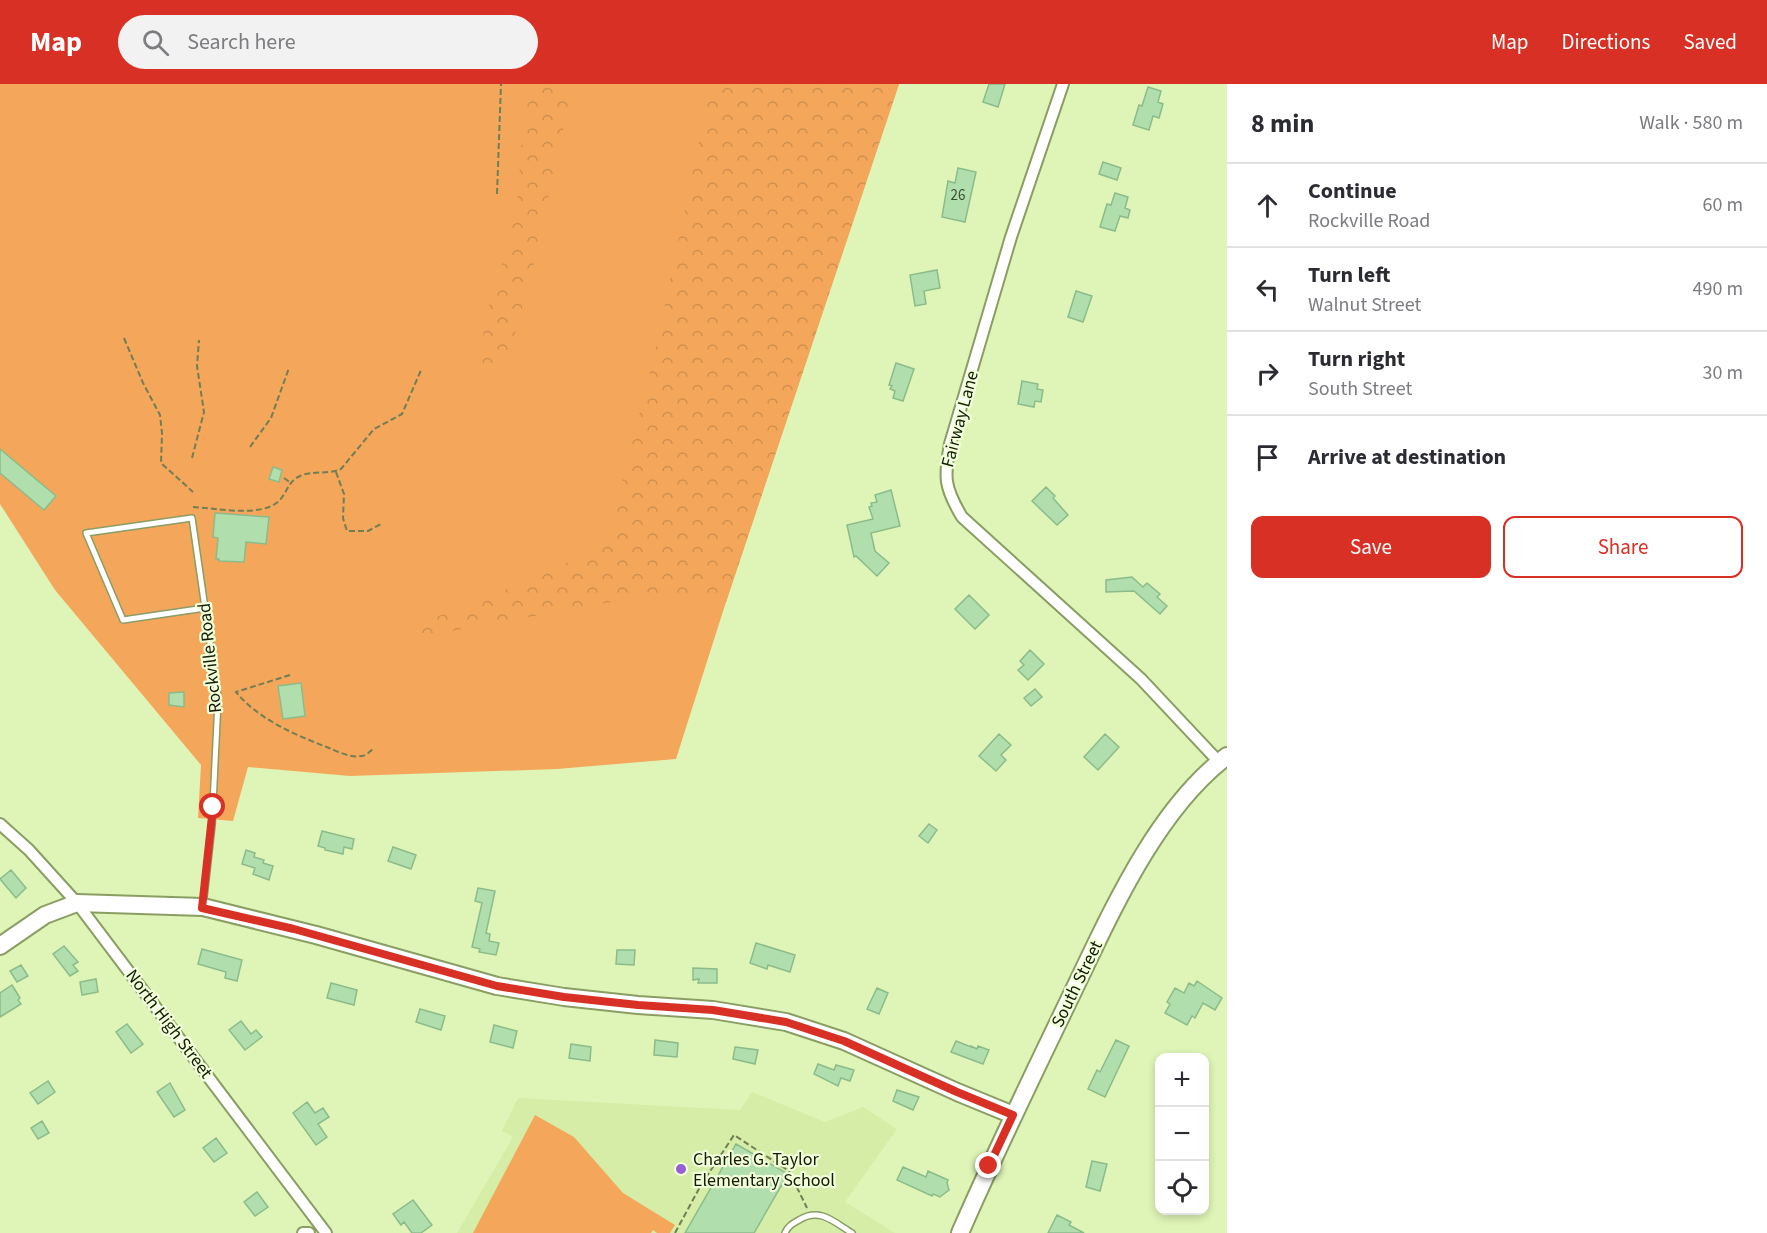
<!DOCTYPE html>
<meta charset="utf-8">
<style>
body{margin:0;font-family:"Source Sans 3",sans-serif;background:#f2f2f3;color:#2b2b33}
.controls{position:absolute;right:18px;bottom:18px;display:grid;overflow:hidden;border-radius:12px;box-shadow:0 3px 9px #0003}
.controls button{width:54px;height:54px;display:grid;place-items:center;padding:0;border:0;border-bottom:2px solid #e1e1e2;background:#fff;color:#2b2b33;font:30px sans-serif}
.stop{position:absolute;width:18px;height:18px;margin:-14px;border:4px solid #d93025;border-radius:50%;background:#fff}
.stop.end{background:#d93025;border-color:#fff;box-shadow:0 2px 6px #0008}
.list{margin:0;padding:0;list-style:none}
h2{display:flex;justify-content:space-between;align-items:center;height:78px;margin:0;padding:0 24px;font-size:26px}
h2 small{font-size:20px;font-weight:400;color:#7c7c81}
.list li{display:grid;grid-template-columns:39px 1fr auto;gap:18px;align-items:center;box-sizing:border-box;height:84px;padding:0 24px;border-top:2px solid #e1e1e2}
.list b{display:block;font-size:22px;white-space:nowrap}
.list p{margin:0;font-size:20px;white-space:nowrap;color:#7c7c81}
.list em{font-size:20px;font-style:normal;color:#7c7c81}
.actions{display:flex;gap:12px;padding:18px 24px}
.actions a{flex:1;padding:14px 0;border:2px solid #d93025;border-radius:12px;text-align:center;font-size:21px;color:#d93025}
.actions .main{background:#d93025;color:#fff}
.icon{flex:none;width:33px;height:33px;fill:none;stroke:currentColor;stroke-width:2;stroke-linecap:round;stroke-linejoin:round}
.map{position:relative;flex:none;width:1227px;height:1149px;overflow:hidden}
header{display:flex;align-items:center;gap:36px;box-sizing:border-box;height:84px;padding:0 30px;background:#d93025;color:#fff}
header strong{font-size:28px}
nav{display:flex;gap:33px;margin-inline-start:auto;font-size:21px}
.search{width:420px;height:54px;background:#f2f2f3;display:flex;align-items:center;gap:15px;box-sizing:border-box;padding:0 21px;border-radius:33px;color:#7c7c81;font-size:22px}
main{display:flex}
aside{flex:1;background:#fff}
.map>svg:first-child{display:block}
</style>
<header>
<strong>Map</strong>
<div class="search"><svg class="icon" aria-label="search" viewBox="0 0 24 24"><circle cx="10" cy="10" r="6"/><path d="M15 15l6 6"/></svg>Search here</div>
<nav><a>Map</a><a>Directions</a><a>Saved</a></nav>
</header>
<main>
<div class="map">
<svg width="1227" height="1149" viewBox="0 0 1227 1149">
<defs>
<pattern id="forest-crowns" width="20" height="18" patternUnits="userSpaceOnUse" patternTransform="scale(1.5)"><rect width="20" height="18" fill="#f4a75b"/><path d="M2 6a3 3 0 1 1 6 0M12 15a3 3 0 1 1 6 0" fill="none" stroke="#d08f4e"/></pattern>
</defs>
<rect width="100%" height="100%" fill="#dff5b7"/>
<!-- built -->
<path fill="#d5eda7" d="M752,1008L825,1038L863,1023L897,1045L845,1118L895,1149H457L513,1053L502,1047L518,1014L740,1026Z"/>
<!-- green -->
<path fill="#f4a75b" d="M0,0H899L726,518L676,675L557,685L350,692L248,683L233,737L198,734L201,681L55,506L0,420Z
M535,1031L574,1053L623,1109L675,1141L670,1149H657L653,1146L651,1149H473Z"/>
<!-- forest -->
<path fill="url(#forest-crowns)" d="M526,0H573L532,189L508,275L500,288L487,292L482,285L484,239L510,153L517,120Z
M711,0H899L726,518C695,514 665,511 634,514L409,555L405,548L411,541L463,524L558,483L589,467L603,456L613,443L624,389L654,273Z"/>
<!-- building -->
<path fill="#b0dfad" stroke="#8cbb8a" stroke-width="1.5" d="M989,0H1005L998,23L983,18Z
M1148,3L1161,7L1158,18L1163,20L1159,34L1153,32L1149,46L1133,41L1139,21L1142,22Z
M1103,78L1121,84L1117,96L1099,90Z
M958,84L976,88L965,138L942,133L948,97L955,99Z
M1115,109L1128,113L1125,124L1130,126L1128,134L1120,132L1115,147L1100,143L1107,120L1111,121Z
M937,186L940,204L924,207L926,220L915,222L910,191Z
M1076,207L1092,212L1083,238L1068,233Z
M896,279L914,285L903,317L893,314L895,307L890,305L892,302L889,301Z
M1022,297L1038,300L1037,305L1043,306L1041,318L1035,317L1034,323L1018,320Z
M0,365L56,412L44,426L0,389Z
M273,383L282,386L279,398L269,395Z
M1046,403L1055,412L1053,414L1068,431L1057,441L1032,417Z
M891,406L900,442L871,449L875,467L889,479L877,492L856,472L854,473L847,441L873,435L869,423L872,422L871,419L877,418L875,411Z
M215,429L269,433L266,460L246,458L244,478L219,477V475H216L218,454L213,453Z
M1132,493L1143,503L1147,499L1160,510L1157,513L1167,522L1160,530L1134,507L1106,508V496Z
M969,511L989,531L975,545L955,525Z
M1030,566L1044,580L1028,596L1018,586L1024,581L1020,577Z
M301,599L305,632L283,635L278,602Z
M1035,605L1042,613L1031,622L1024,614Z
M184,608V623L169,621V609Z
M999,650L1011,661L1001,671L1006,676L996,687L979,672Z
M1105,650L1119,663L1098,686L1084,673Z
M929,740L937,746L928,759L919,752Z
M322,747L354,755L352,765L344,763L343,770L325,766V764L318,762Z
M393,763L416,771L411,785L388,777Z
M246,766L255,769L254,773L264,776L263,779L273,782L269,796L253,790L255,784L242,780Z
M11,786L26,804L16,814L0,795Z
M478,804L495,807L486,849L490,850L489,857L499,859L496,871L479,868L480,865L472,863L482,819L475,817Z
M756,859L795,871L790,888L768,881L767,885L750,879Z
M64,862L78,878L73,881L78,887L70,892L53,870Z
M202,865L242,876L237,897L225,894L226,888L198,880Z
M617,866H635L634,881L616,880Z
M21,881L28,892L17,898L10,887Z
M693,884L717,885V899H698L699,895L693,896Z
M96,895L98,908L82,911L80,898Z
M1197,897L1222,914L1215,926L1203,919L1195,934L1192,932L1187,941L1165,929L1170,920L1167,918L1175,904L1184,909L1189,899L1194,902Z
M331,899L357,906L354,921L327,914Z
M12,901L20,914L18,916L21,920L0,933V909Z
M877,904L888,909L879,930L867,925Z
M420,925L445,932L441,946L416,938Z
M241,937L251,950L256,946L262,953L245,966L229,946Z
M127,940L143,960L131,969L116,948Z
M494,941L517,947L513,964L490,958Z
M655,956L678,959L677,973L654,971Z
M1116,956L1129,962L1105,1013L1088,1005L1097,986L1100,988Z
M956,957L971,963V962L977,965L978,962L989,966L983,980L951,968Z
M571,960L591,963L590,977L569,974Z
M735,963L758,966L755,980L733,975Z
M818,980L834,986L836,981L854,986L850,997L841,994L838,1002L814,990Z
M48,997L55,1008L38,1020L30,1009Z
M170,999L185,1026L174,1033L157,1008Z
M897,1006L919,1013L913,1026L893,1017Z
M307,1018L315,1029L323,1024L329,1033L318,1040L327,1053L316,1061L293,1029Z
M42,1037L49,1049L38,1055L31,1044Z
M216,1054L227,1069L214,1078L203,1064Z
M736,1060L788,1090L754,1149H685Z
M1092,1077L1107,1080L1100,1107L1086,1103Z
M903,1083L926,1093L928,1087L948,1096L947,1099L949,1106L940,1113L933,1110L932,1112L897,1096Z
M257,1108L268,1123L255,1132L244,1118Z
M413,1116L432,1141L421,1149H412L404,1138L401,1141L393,1130Z
M1057,1131L1071,1138L1069,1141L1084,1149H1048Z"/>
<g fill="none" stroke-linecap="round" stroke-linejoin="round">
<defs>
<path id="lane" d="M203,822L212,741L218,617L217,607L192,434L86,449L123,536L205,524
M785,1149C788,1142 792,1140 799,1136C820,1123 834,1138 852,1149"/>
<path id="street" d="M1063,0L1011,153L950,360C944,393 944,403 962,433L1141,595L1219,678
M0,740L29,766L77,819L326,1149
M303,1149H309"/>
<path id="secondary" d="M0,862L45,831L77,819L203,823L316,851L497,902L564,913L638,921L713,926L786,938L844,957L957,1008L1013,1031
M960,1149C994,1071 1031,995 1068,918C1108,836 1153,728 1227,672"/>
</defs>
<!-- lane casing -->
<use href="#lane" stroke="#8a9d63" stroke-width="8"/>
<!-- street casing -->
<use href="#street" stroke="#8a9d63" stroke-width="14"/>
<!-- secondary casing -->
<use href="#secondary" stroke="#8a9d63" stroke-width="20"/>
<!-- path -->
<path stroke="#707d55" stroke-width="2" stroke-dasharray="6 3" stroke-linecap="butt" d="M497,110L501,0
M124,254L143,299L160,331L162,349L161,379L193,408
M250,363L271,334L289,284
M192,374L204,328L197,282L199,256
M336,388L344,410L343,434L347,447H368L381,440
M284,394L291,399
M193,423C216,424 261,434 279,417C287,409 288,397 300,392C313,386 328,391 341,385L374,345L402,330L421,286
M290,591L236,608C259,636 296,651 329,664C339,668 350,674 361,672C366,672 369,668 373,665
M675,1149L701,1101L734,1051L789,1087L807,1124"/>
<!-- lane -->
<use href="#lane" stroke="#fff" stroke-width="5"/>
<!-- street -->
<use href="#street" stroke="#fff" stroke-width="10"/>
<!-- secondary -->
<use href="#secondary" stroke="#fff" stroke-width="16"/>
</g>
<g fill="none" stroke-linecap="round" stroke-linejoin="round">
<!-- route -->
<path stroke="#d93025" stroke-width="8" d="M213,723L202,824L294,845L497,902L564,913L638,921L713,926L786,938L844,957L957,1008L1013,1031L989,1082"/>
</g>
<!-- markers -->
<circle fill="#975ed5" stroke="#f1ffda" stroke-width="2" cx="681" cy="1085" r="6"/>
<g text-anchor="middle" dominant-baseline="central" stroke-width="4.5" stroke-linejoin="round" paint-order="stroke">
<!-- number labels -->
<g font-size="15" fill="#3b4c2e">
<text x="958" y="111">26</text>
</g>
<!-- street labels -->
<g font-size="18" fill="#141b04" stroke="#f1ffda">
<text transform="translate(960 335) rotate(-75)">Fairway Lane</text>
<text transform="translate(210 574) rotate(-96)">Rockville Road</text>
<text transform="translate(1077 900) rotate(-64)">South Street</text>
<text transform="translate(169 940) rotate(53)">North High Street</text>
</g>
<!-- poi labels -->
<g font-size="18" fill="#141b04" stroke="#f1ffda" text-anchor="start">
<text x="693" y="1075">Charles G. Taylor<tspan x="693" dy="21">Elementary School</tspan></text>
</g>
</g>
</svg>
<div class="controls">
<button>+</button>
<button>−</button>
<button><svg class="icon" aria-label="locate" viewBox="0 0 24 24"><circle cx="12" cy="12" r="6"/><path d="M12 2v4M12 18v4M2 12h4M18 12h4"/></svg></button>
</div>
<div class="stop" style="left:213px;top:723px"></div>
<div class="stop end" style="left:989px;top:1082px"></div>
</div>
<aside>
<h2>8 min<small>Walk · 580 m</small></h2>
<ul class="list">
<li><svg class="icon" aria-label="ahead" viewBox="0 0 24 24"><path d="M12 20V5M6 11l6-6 6 6"/></svg><div><b>Continue</b><p>Rockville Road</p></div><em>60 m</em></li>
<li><svg class="icon" aria-label="left" viewBox="0 0 24 24"><path d="M17 20v-9H6M10 6l-5 5 5 5"/></svg><div><b>Turn left</b><p>Walnut Street</p></div><em>490 m</em></li>
<li><svg class="icon" aria-label="right" viewBox="0 0 24 24"><path d="M7 20v-9h11M14 6l5 5-5 5"/></svg><div><b>Turn right</b><p>South Street</p></div><em>30 m</em></li>
<li><svg class="icon" aria-label="arrive" viewBox="0 0 24 24"><path d="M6 21V4h12l-3 4 3 4H6"/></svg><div><b>Arrive at destination</b></div></li>
</ul>
<div class="actions"><a class="main">Save</a><a>Share</a></div>
</aside>
</main>
